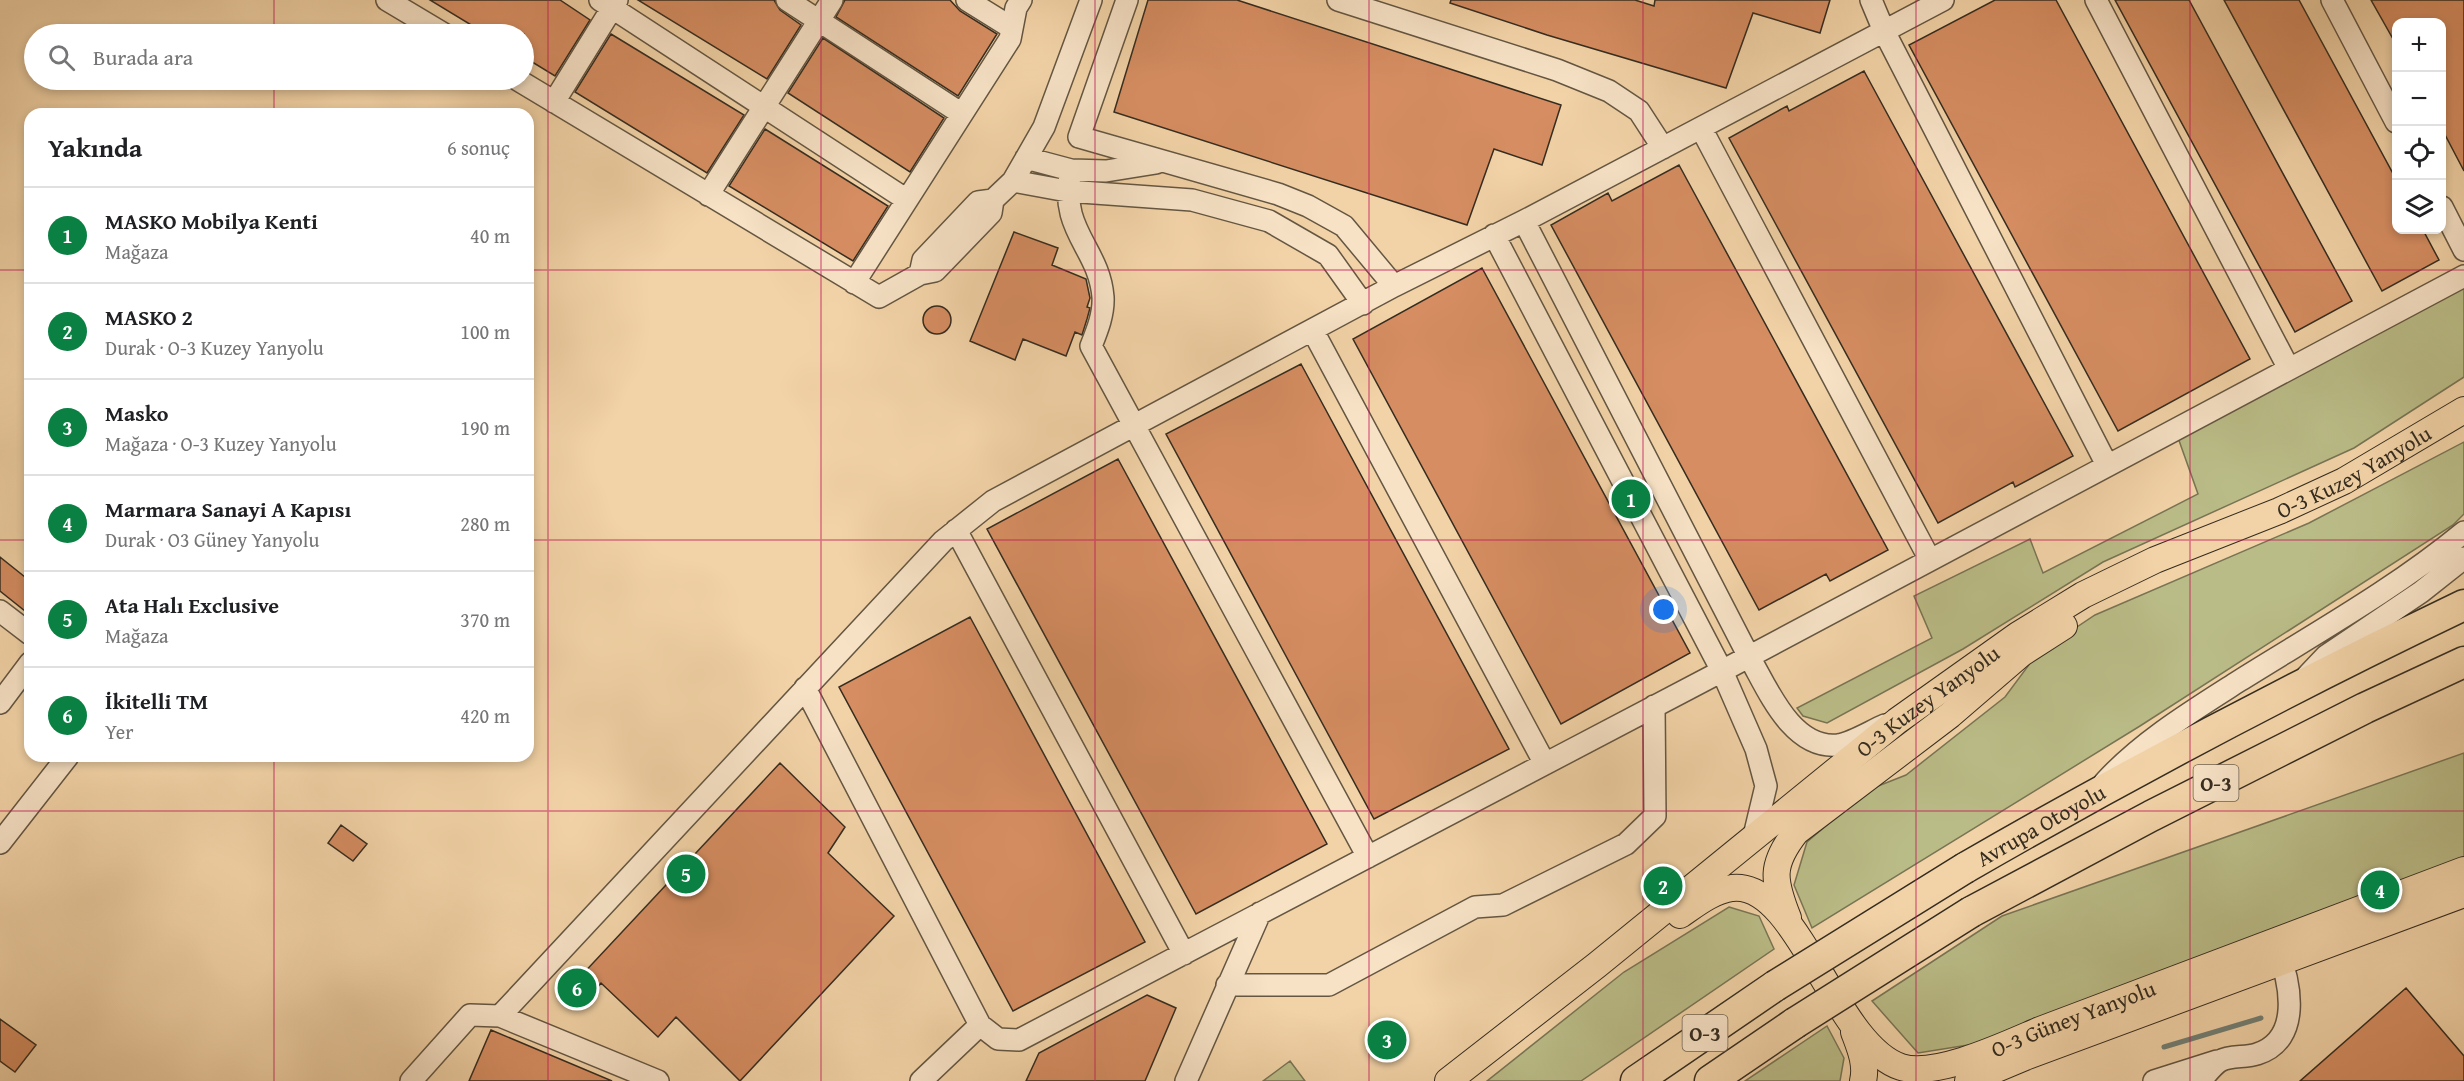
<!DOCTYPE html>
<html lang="tr">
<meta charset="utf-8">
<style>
body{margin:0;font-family:"Gentium Book Plus",serif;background:#f6f6f6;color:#202124}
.controls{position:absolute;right:18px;top:18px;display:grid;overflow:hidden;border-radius:12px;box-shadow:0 3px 9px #0003}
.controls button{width:54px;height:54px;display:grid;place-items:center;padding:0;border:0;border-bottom:2px solid #e0e0e0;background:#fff;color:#202124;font:30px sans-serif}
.you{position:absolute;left:1664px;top:610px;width:21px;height:21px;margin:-15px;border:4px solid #fff;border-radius:50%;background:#1a73e8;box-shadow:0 0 0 9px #1a73e833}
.badge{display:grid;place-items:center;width:39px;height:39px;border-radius:50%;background:#0b8043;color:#fff;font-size:20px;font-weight:700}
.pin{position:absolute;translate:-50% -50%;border:3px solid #fff;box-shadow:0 2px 6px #0006}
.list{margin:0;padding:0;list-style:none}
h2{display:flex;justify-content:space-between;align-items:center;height:78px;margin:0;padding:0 24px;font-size:26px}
h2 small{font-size:20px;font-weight:400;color:#757577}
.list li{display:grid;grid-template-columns:39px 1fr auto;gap:18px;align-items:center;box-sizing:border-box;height:96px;padding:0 24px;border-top:2px solid #e0e0e0}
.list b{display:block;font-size:22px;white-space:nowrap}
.list p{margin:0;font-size:20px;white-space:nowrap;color:#757577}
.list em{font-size:20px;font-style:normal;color:#757577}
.icon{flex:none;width:33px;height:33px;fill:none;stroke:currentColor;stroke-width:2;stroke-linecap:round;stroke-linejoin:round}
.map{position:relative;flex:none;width:2464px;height:1081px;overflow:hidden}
.search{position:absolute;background:#fff;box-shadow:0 3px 9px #0003;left:24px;top:24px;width:510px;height:66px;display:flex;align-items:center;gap:15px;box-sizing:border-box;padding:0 21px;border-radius:33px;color:#757577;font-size:22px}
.panel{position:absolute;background:#fff;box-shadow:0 3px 9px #0003;left:24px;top:108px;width:510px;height:654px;border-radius:18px}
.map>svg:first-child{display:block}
</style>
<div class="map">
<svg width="2464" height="1081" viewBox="0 0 2464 1081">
<rect width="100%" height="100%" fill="#f2d3a7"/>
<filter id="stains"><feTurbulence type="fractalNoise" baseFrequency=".00333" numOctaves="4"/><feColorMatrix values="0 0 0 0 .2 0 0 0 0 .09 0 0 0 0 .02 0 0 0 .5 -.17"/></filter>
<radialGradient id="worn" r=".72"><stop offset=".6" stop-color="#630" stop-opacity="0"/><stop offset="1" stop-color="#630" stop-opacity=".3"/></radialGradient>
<!-- green -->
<path fill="#babc87" stroke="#787454" stroke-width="1.5" d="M2464,285V377L2354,448L2103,562L1963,649L1827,723L1803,716L1797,708L1932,638L1914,596L2030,539L2043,573L2198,494L2176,432Z
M2464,442V514L2453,525L2140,726L1812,928L1794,885L1807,842L1868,790L1906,775L2005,697L2031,662L2050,645L2095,615L2309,523Z
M2464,753V872L1987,1042L1918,1053L1872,1001L2002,916Z
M1729,907L1759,916L1774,949L1581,1081H1487L1624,972Z
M1827,1026L1844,1058L1840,1081H1745Z
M1290,1061L1305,1081H1263Z"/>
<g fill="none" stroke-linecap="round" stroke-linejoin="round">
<!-- stream -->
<path stroke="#737f75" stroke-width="5" d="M2164,1047L2261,1018"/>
</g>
<!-- building -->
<path fill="#d58d61" stroke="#352c20" stroke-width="1.5" d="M430,0H560L590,20L555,76L524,57V34H486Z
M638,0H774L780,10L801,25L767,79Z
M845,0H950L960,11L997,34L958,96L836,17Z
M1148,0H1237L1561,105L1542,165L1494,149L1467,225L1114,112Z
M1451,0H1635L1654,6L1655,0H1830L1820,33L1753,13L1726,88L1547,35L1450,3Z
M1995,0H2056L2250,359L2118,431L1909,45Z
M2115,0H2189L2352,301L2295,332Z
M2224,0H2299L2397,181V230H2423L2439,260L2382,291Z
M2371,0H2464V171L2442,129V22H2397V46Z
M611,34L744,115L707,173L575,92Z
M823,38L944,118L910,172L788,93Z
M1864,71L2073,456L2015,487L2013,482L1938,523L1729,138L1787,106L1789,111Z
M765,129L888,206L853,261L729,186Z
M1679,165L1888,550L1830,581L1826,574L1759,610L1551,225L1608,193L1612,201Z
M1014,232L1058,248L1052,265L1086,279L1090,298L1087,307L1090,308L1087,319L1082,335L1075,332L1066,356L1023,339L1015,360L970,341Z
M1482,268L1690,653L1561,724L1353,339Z
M923 320a14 14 0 1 1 28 0a14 14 0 1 1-28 0Z
M1301,364L1509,749L1374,819L1166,434Z
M1118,459L1327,844L1196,914L987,529Z
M0,557L30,581V615L0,591Z
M970,617L1145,942L1013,1011L839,687Z
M780,763L845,827L828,853L894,916L740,1081L676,1017L658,1037L601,983L582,1007L558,987L573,970L580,977Z
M341,825L367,844L353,861L328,843Z
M2406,988L2464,1056V1081H2300Z
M1147,995L1176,1008L1145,1081H1026L1039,1053Z
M0,1019L36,1045L15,1072L0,1061Z
M491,1030L612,1081H469Z"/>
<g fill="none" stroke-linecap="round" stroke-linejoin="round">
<defs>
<path id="minor" d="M387,0L444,34
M600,0L907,200
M787,0L962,114
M967,0L1012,28
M1127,0L1079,137L1278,194L1308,206L1344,226L1394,286
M1338,0L1557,70L1609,91L1639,111L1663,148
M1871,0L1884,31L2107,465
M2096,0L2289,369
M2332,0L2396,122
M518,80L879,297L920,274L935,271L991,213L993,200
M554,102L617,0
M1701,128L1930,560
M1026,158L1071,170L1106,171L1156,163
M1071,170C1058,231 1099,247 1103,297C1104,314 1097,331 1091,346L1368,857
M1013,181L1067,191L1192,200L1269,221L1328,255L1363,304
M708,195L832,0
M2442,207L2464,250
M1524,221L1748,655C1767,687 1791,750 1838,745C1852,743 1871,731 1885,725
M1494,235L1722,671L1756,749L1766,786L1754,836
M920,274L923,260L978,202L993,200L1013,181L1044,127L1091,0
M854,283L1010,39L1016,8L1021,0
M1313,331L1545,764
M956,530L1184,954
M0,611L30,634
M2307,676L2326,656L2421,592L2464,558
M805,688L980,1025L998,1039L1019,1040L1722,671L2464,276
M0,703L30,663
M2104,783C2141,742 2192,711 2239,681C2314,634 2395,589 2464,532
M0,843L68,756
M1227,985H1329L1475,907L1503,905L1626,844L1655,816L1654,706
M500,1016L943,541L993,501L1394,286L1524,221L1943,0
M411,1081L470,1015L500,1016L658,1081
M921,1081L980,1025
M1186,1081L1260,913
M2154,1081L2217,1061
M2200,1081C2206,1075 2213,1065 2220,1061C2230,1055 2246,1058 2257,1054C2302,1040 2291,983 2277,949"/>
<g id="major">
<path id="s1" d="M1680,915C1696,904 1712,891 1732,888C1798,880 1834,1045 1901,1067C1936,1078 2007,1044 2040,1030L2464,870"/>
<path d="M1788,918C1773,880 1770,865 1796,832L1950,715L2022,653L2064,626"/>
<path d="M1854,1032C1860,1048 1867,1064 1863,1081"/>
<path id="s2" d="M1448,1081L1597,965L1897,721L2018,635L2083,595L2155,560L2279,511L2344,481L2464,410"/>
<path d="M1968,1081L2025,1057L2464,894"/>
</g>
<g id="highway">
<path id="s3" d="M1965,868C2128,774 2294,686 2464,605"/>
<path d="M1971,912L2151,816L2365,708L2464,662"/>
<path d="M1636,1081L1775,986"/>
<path d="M1710,1081L1795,1023"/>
</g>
</defs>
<!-- minor casing -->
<use href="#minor" stroke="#645642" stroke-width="24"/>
<!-- major casing -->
<use href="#major" stroke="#352c20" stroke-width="28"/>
<!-- highway casing -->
<use href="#highway" stroke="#352c20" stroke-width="33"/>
<!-- minor -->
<use href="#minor" stroke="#f7e2c6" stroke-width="21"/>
<!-- major -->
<use href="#major" stroke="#f2d3a7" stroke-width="26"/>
<!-- highway -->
<use href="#highway" stroke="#f2d3a7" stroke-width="30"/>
<defs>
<path id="highway-bridge" d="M1775,986L1965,868
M1795,1023L1971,912"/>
</defs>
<!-- highway-bridge casing -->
<use href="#highway-bridge" stroke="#352c20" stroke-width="33" stroke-linecap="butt"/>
<!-- highway-bridge -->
<use href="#highway-bridge" stroke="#f2d3a7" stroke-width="30"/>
</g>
<!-- grid -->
<path fill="none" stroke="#c2185b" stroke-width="1.5" stroke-opacity="0.55" d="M274,0V34M548,0V1081M821,0V1081M1095,0V1081M1369,0V1081M1643,0V1081M1916,0V1081M2190,0V1081M274,80V114M0,270H30M528,270H2464M0,540H30M528,540H2464M274,756V1081M0,811H2464"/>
<g text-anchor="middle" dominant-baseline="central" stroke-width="4.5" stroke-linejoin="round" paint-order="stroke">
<!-- shield labels -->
<g fill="#f7e2c6" stroke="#6f6352" stroke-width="1.5">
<rect x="2193.5" y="765" width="45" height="36" rx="4.5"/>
<rect x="1682.5" y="1015" width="45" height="36" rx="4.5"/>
</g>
<g font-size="21" font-weight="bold" fill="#352c20">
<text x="2216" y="783">O-3</text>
<text x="1705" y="1033">O-3</text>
</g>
<!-- street labels -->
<g font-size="22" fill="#352c20" stroke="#f7e2c6">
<text stroke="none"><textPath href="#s2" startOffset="1098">O-3 Kuzey Yanyolu</textPath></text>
<text stroke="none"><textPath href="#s2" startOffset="612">O-3 Kuzey Yanyolu</textPath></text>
<text stroke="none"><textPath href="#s3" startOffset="87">Avrupa Otoyolu</textPath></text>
<text stroke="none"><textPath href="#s1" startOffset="495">O-3 Güney Yanyolu</textPath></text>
</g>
</g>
<rect width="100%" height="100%" filter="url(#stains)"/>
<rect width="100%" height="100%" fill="url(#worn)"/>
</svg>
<div class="controls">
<button>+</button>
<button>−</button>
<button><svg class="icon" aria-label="locate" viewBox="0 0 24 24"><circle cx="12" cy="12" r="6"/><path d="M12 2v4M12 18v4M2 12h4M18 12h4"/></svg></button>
<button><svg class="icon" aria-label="layers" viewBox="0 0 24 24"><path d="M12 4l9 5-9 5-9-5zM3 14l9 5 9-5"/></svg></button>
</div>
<div class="you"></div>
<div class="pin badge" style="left:1631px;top:499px">1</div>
<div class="pin badge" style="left:1663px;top:886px">2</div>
<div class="pin badge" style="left:1387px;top:1040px">3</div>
<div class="pin badge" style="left:2380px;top:890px">4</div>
<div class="pin badge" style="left:686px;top:874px">5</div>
<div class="pin badge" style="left:577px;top:988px">6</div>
<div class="search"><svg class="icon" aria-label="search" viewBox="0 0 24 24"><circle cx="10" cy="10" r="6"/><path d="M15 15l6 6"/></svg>Burada ara</div>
<section class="panel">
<h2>Yakında<small>6 sonuç</small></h2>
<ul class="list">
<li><span class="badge">1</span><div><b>MASKO Mobilya Kenti</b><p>Mağaza</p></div><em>40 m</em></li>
<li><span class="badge">2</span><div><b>MASKO 2</b><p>Durak · O-3 Kuzey Yanyolu</p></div><em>100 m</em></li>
<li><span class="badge">3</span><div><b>Masko</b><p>Mağaza · O-3 Kuzey Yanyolu</p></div><em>190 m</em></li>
<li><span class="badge">4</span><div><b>Marmara Sanayi A Kapısı</b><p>Durak · O3 Güney Yanyolu</p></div><em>280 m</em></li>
<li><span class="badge">5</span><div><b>Ata Halı Exclusive</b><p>Mağaza</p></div><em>370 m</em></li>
<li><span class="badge">6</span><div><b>İkitelli TM</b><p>Yer</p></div><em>420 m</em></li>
</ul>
</section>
</div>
